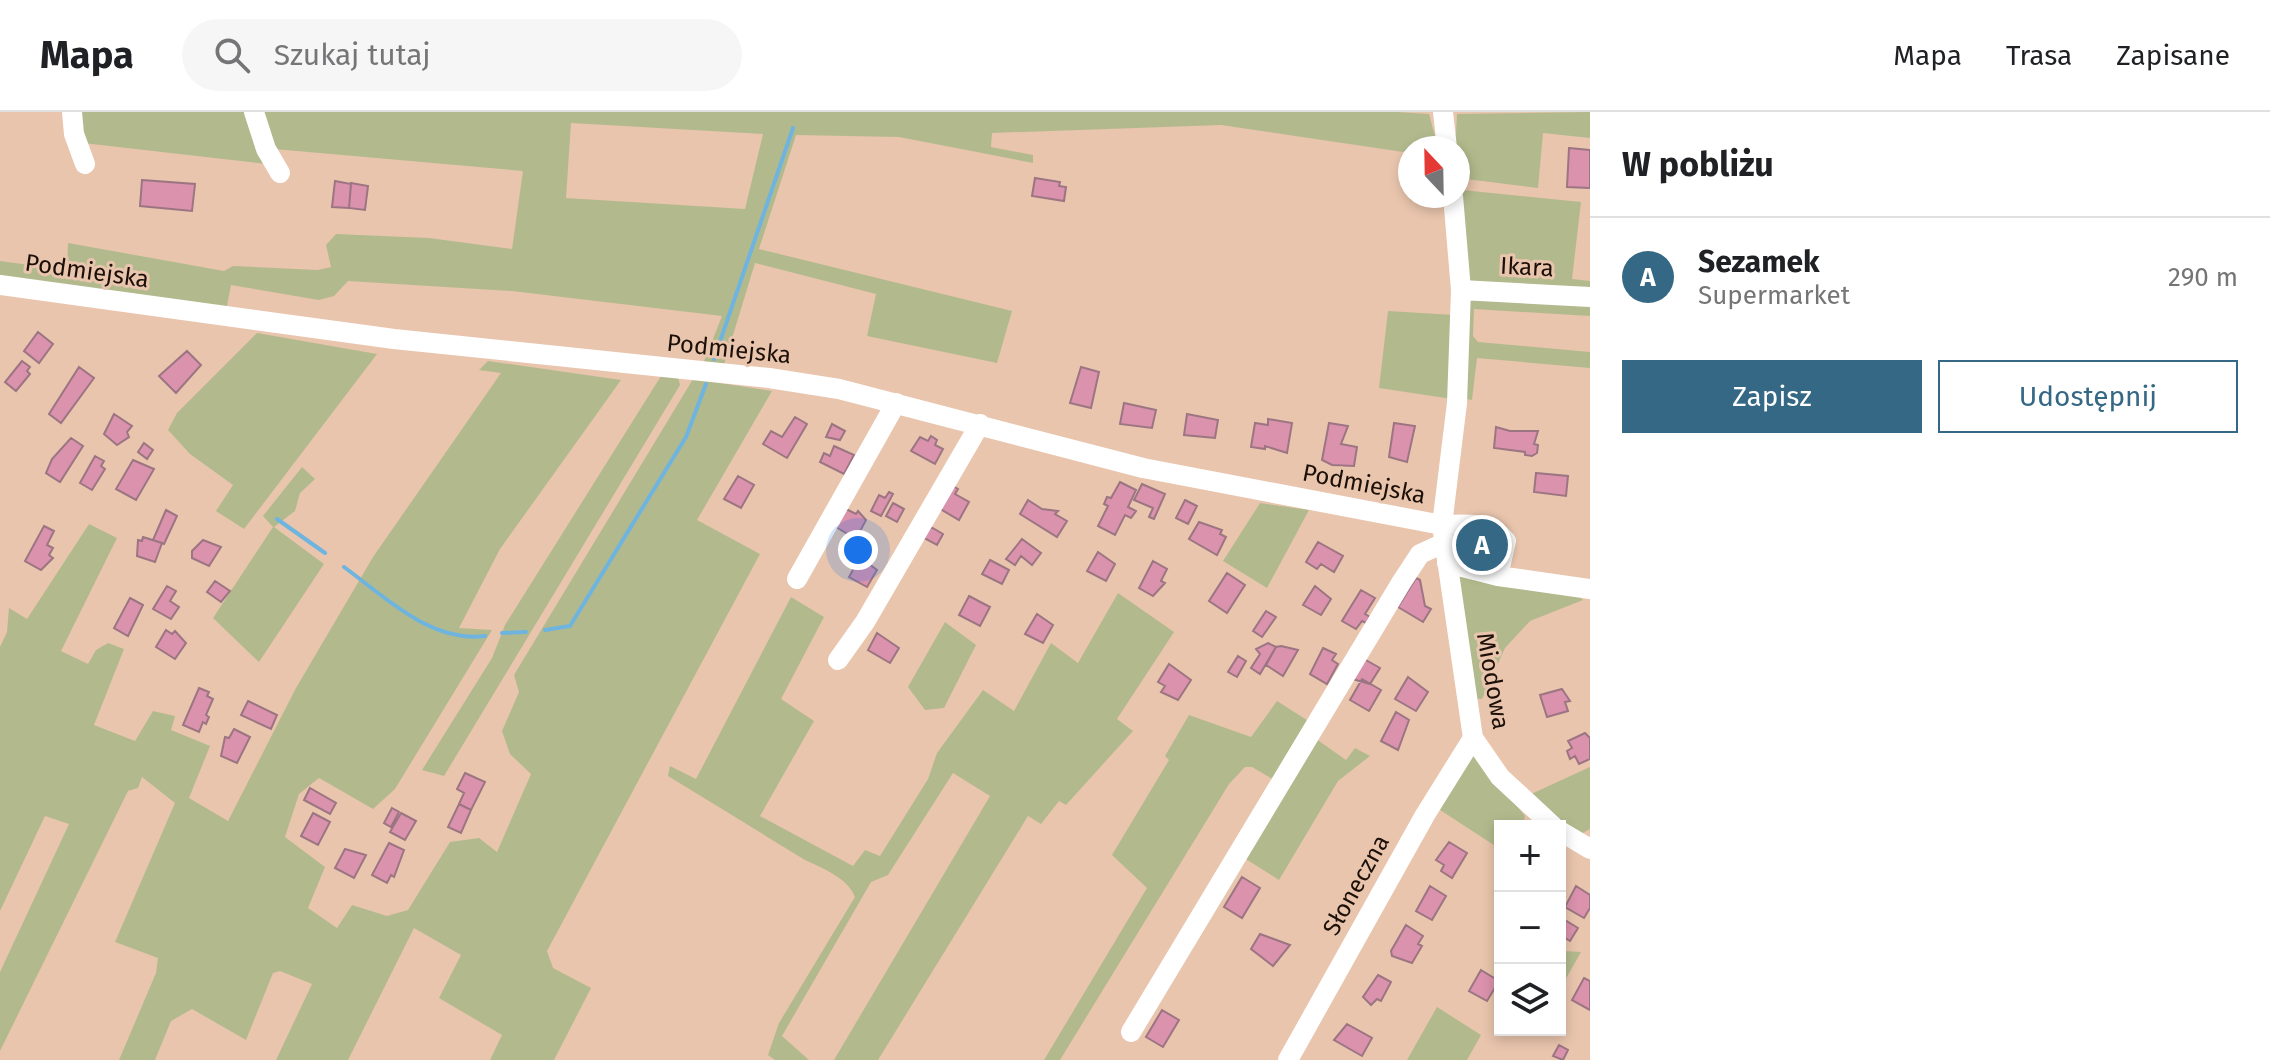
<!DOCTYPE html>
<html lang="pl">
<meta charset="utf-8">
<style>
body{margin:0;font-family:"Fira Sans",sans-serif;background:#f6f6f6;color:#202124}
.controls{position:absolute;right:24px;bottom:24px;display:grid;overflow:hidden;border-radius:0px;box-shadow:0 4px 12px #0003}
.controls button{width:72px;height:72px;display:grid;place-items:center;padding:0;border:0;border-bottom:2px solid #e0e0e0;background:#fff;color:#202124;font:40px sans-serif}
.compass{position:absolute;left:1398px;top:24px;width:72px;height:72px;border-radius:50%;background:#fff;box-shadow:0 4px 12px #0003;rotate:338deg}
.you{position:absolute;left:858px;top:438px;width:28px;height:28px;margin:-20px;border:6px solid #fff;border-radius:50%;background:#1a73e8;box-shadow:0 0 0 12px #1a73e833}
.badge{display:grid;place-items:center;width:52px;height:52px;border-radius:50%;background:#356885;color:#fff;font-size:26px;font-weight:700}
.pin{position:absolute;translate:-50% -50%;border:4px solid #fff;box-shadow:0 2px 8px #0006}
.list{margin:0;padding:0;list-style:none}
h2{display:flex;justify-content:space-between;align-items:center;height:104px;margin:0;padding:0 32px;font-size:34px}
h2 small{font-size:26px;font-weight:400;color:#757577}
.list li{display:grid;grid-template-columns:52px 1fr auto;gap:24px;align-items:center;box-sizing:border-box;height:120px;padding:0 32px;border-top:2px solid #e0e0e0}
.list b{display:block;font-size:30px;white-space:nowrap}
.list p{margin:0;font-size:26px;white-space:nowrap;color:#757577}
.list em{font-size:26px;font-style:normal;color:#757577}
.actions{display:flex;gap:16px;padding:24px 32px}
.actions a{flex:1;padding:18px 0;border:2px solid #356885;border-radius:0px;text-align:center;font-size:28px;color:#356885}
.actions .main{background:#356885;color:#fff}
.icon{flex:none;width:44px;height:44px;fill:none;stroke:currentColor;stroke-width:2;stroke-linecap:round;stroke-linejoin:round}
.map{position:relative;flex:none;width:1590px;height:948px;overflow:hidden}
header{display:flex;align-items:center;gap:48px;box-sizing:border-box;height:112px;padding:0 40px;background:#fff;border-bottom:2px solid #e0e0e0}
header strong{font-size:38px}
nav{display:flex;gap:44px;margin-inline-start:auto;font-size:28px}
.search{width:560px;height:72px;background:#f6f6f6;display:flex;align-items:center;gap:20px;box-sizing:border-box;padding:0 28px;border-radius:44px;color:#757577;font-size:30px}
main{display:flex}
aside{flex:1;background:#fff}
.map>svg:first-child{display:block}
</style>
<header>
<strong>Mapa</strong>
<div class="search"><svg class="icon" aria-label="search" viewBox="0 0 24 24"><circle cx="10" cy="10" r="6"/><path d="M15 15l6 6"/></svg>Szukaj tutaj</div>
<nav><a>Mapa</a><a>Trasa</a><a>Zapisane</a></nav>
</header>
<main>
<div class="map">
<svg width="1590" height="948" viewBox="0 0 1590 948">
<rect width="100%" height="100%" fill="#e9c5ad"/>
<!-- green -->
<path fill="#b2ba8d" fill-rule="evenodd" d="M78,0H249L266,52L83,31Z
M261,0H1397L1429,2L1438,35L1410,36V41L1221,13L992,21L991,35L1033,43V51L899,25L796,23L759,137L1012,199L997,251L867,224L876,182L755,151L723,256L703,252L722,204L512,179L348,169L334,184L319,188L231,173L226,199L0,169V149L67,158L68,131L224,159L233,154L318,158L331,155L326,133L336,122L429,126L512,137L523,59L274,37ZM571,11L763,22L745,97L566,86Z
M1590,0V26L1543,21L1538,76L1458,66V36H1454L1452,23L1456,22L1457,2Z
M1462,78L1581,90L1572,167L1590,169V182L1468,171L1459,81Z
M1467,184L1590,190V204L1474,197L1473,224L1478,230L1590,240V256L1477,246L1472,288L1466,287Z
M1388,199L1454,203L1452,287L1379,276Z
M257,221L377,242L244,417L216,399L233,373L190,342L168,318L177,301Z
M488,249L621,268L500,437L459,516L492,518L395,677L373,697L319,666L299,682L285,725L325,755L308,796L337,816L352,793L387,804L408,798L450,730L479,726L497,740L531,662L510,642L502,619L519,580L514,563L693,267L772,279L697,408L760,442L547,839L553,856L591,876L554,948H490L502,923L439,886L461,843L414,816L348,948H276L312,872L280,859L273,861L246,928L192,897L171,909L155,948H119L156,861L158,846L115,830L175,691L142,665L138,676L128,679L0,939V860L69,712L45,704L0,799V535L7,520L9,496L27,507L89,412L117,426L61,539L88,552L96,538L108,531L124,537L94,613L135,629L153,599L175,604L171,618L210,634L189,686L228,709L296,576L373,445L501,261L479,258Z
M661,264L678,265L680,273L444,664L422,658L492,546L505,513Z
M302,355L315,367L300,381L295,399L274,415L324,452L259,550L213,506L273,415L263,404Z
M1260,391L1309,398L1267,476L1223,449Z
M1458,464L1578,483L1583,488L1530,509L1505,536L1482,587H1476Z
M1118,481L1174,520L1117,607L1133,619L1066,693L1059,689L1041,712L1028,704L878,948H834L990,684L953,661L888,763L871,770L782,924L809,948H775L768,943L779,911L855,785C848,766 822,756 805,748L668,664L670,654L696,667L791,485L824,505L781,587L814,609L760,704L853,754L865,738L880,744L928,667L937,641L983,578L1014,599L1051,531L1078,551Z
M945,510L976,533L944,596L925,598L908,575Z
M1277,589L1310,610L1276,669L1252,655H1245L1229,672L1060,948H1044L1147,776L1112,743L1169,648L1165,644L1189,603L1251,625Z
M1312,624L1346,648L1355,636L1370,644L1338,669L1279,768L1241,744Z
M1475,641L1525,704L1523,711L1527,714H1500V737L1437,696Z
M1590,655V717L1577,724L1529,683Z
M1564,839L1581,840L1560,877V841Z
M1437,895L1481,923L1467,948H1407Z"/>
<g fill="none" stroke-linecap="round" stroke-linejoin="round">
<!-- stream -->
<path stroke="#6eb4df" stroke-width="4" d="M714,247L793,16
M277,407L325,441
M344,455C385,485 431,531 485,524
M545,518L570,514L686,325L706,272
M502,521L526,520"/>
</g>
<!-- building -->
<path fill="#db92ac" stroke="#9c7582" stroke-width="2" d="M1569,36L1590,38V76L1567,75Z
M1035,66L1060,70L1059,74L1066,75L1064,89L1032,84Z
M142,68L195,72L192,99L140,94Z
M335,69L351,72L349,96L332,95Z
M351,71L368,74L365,98L349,96Z
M38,220L53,232L39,251L24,239Z
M187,239L201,253L176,281L159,264Z
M22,249L30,255L27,259L30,262L16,279L5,270Z
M79,255L94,266L61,311L49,302Z
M1081,255L1099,260L1091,296L1070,291Z
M1124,291L1156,298L1152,316L1120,312Z
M114,302L132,314L127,320L129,325L117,333L104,322Z
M1187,302L1218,308L1215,326L1184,323Z
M795,305L807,312L787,346L763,332L771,319L782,325Z
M1268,307L1292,311L1287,341L1265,334V337L1251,335L1255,311L1268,313Z
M1329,311L1348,314L1341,332L1357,335L1354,354L1332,353L1322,348Z
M1394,311L1415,314L1407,350L1389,345Z
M832,312L845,319L840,328L826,325Z
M1496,315L1510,319H1538L1534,332L1538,333L1537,341L1532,344L1525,343V340L1494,336Z
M931,324L937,328L935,333L943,337L935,352L911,339L920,325L928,329Z
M71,326L83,334L60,370L46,361L52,347Z
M144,331L153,338L147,347L138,340Z
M834,334L854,343L844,362L820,350L824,341L830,344Z
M95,344L104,349L101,354L105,357L92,378L80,371Z
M133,348L154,357L136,388L116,377Z
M1536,361L1568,364L1566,384L1534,380Z
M738,364L754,373L741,396L724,387Z
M1120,370L1136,378L1128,395L1136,399L1131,406L1125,403L1115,423L1098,414L1108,394L1104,392L1107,385L1111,386Z
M1142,372L1165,382L1154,407L1149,405L1153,396L1134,388Z
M953,374L958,377L955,382L969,390L959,408L937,395Z
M889,380L893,382L881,404L871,399L879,383L885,386Z
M1028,388L1042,397L1058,399L1055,402L1067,409L1057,425L1020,402Z
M1185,388L1197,394L1188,412L1176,406Z
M893,391L904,397L897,410L886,404Z
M846,397L856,402L858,399L866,408L856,427L836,415Z
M166,398L177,404L164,432L153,428Z
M1199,410L1222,418L1220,422L1226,425L1217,443L1189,427Z
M44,414L54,419L47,433L53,436L49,443L53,446L41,458L25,449Z
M931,415L943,422L937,433L924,426Z
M1473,423L1495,426L1492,444L1470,440Z
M143,425L162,431L155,450L137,444L138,428L142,429Z
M1022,427L1041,441L1032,453L1021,444L1015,453L1006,447Z
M203,428L221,435L209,454L192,446V439Z
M1318,430L1343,444L1334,460L1321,452L1317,457L1306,450Z
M1098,440L1115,452L1106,469L1087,459Z
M860,445L877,458L867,475L849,465Z
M990,448L1009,458L1002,472L982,462Z
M1153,449L1167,457L1161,469L1165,471L1153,484L1139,476Z
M1227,461L1245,473L1227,501L1209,489Z
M1416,466L1420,468L1425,494L1431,497L1423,510L1398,495Z
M215,469L230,479L221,490L207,480Z
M167,474L176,479L170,489L179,495L171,507L153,497Z
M1315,474L1331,487L1321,503L1303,493Z
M1361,478L1375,486L1365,502L1370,505L1366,511L1362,509L1356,517L1342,509Z
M969,484L990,495L980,514L959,503Z
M130,486L143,493L128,524L114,516Z
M1266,499L1276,505L1262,525L1253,519Z
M1037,502L1053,513L1043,531L1025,522Z
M166,518L172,522L175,519L186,531L175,547L156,535Z
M877,521L899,536L890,551L868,538Z
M1268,531L1276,535L1260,562L1251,556L1260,542L1256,537Z
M1281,534L1298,538L1283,564L1266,553L1276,535Z
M1323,536L1336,542L1332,548L1338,552L1327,572L1310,562Z
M1238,544L1246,549L1237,565L1228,560Z
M1364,547L1380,556L1370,572L1352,567Z
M1169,552L1191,568L1178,588L1161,580L1165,574L1158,570Z
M1408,565L1428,580L1416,599L1395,587Z
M1362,567L1381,578L1369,599L1350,588Z
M199,576L209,580L207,584L213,587L206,603L209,605L206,612L203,610L199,620L183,613Z
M1562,577L1570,589L1565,590L1568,599L1547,605L1540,583Z
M248,589L277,603L271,617L241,603Z
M1396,600L1409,608L1398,638L1381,629Z
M234,617L250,625L237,651L221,644L225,625L229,626Z
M1585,621L1590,626V647L1579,652L1575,644L1570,647L1567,639L1572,636L1568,629Z
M465,661L485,670L471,698L459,692L464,681L457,677Z
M310,676L336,691L330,702L304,688Z
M459,692L471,698L461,721L448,715Z
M392,696L399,700L391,715L384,711Z
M313,701L330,710L318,733L301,724Z
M401,701L416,709L405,728L390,720Z
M1449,730L1467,741L1452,766L1441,759L1444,753L1436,748Z
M389,731L404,738L394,765L391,763L387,771L372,763Z
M345,737L366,743L354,766L335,756Z
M1242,765L1260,776L1242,806L1224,795Z
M1430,774L1446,784L1432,808L1416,799Z
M1576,774L1590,783V796L1584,806L1565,795Z
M1560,805L1578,816L1570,829L1560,823Z
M1406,813L1423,824L1418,832L1422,834L1412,851L1392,844L1391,839Z
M1260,822L1290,833L1273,854L1251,837Z
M1481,858L1499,869L1487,889L1469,879Z
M1378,863L1391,870L1381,889L1377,887L1371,893L1363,885Z
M1584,866L1590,869V898L1572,888Z
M1162,898L1179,908L1163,935L1146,925Z
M1347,912L1372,926L1362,944L1334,928Z
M1559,933L1568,938L1563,948L1553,944Z"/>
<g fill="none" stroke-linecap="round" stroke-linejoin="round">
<!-- minor -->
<path stroke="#fff" stroke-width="20" d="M72,0L74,22L85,52
M254,0L266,37L280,61
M1443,0L1447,36
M1453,84L1461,178L1457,291L1442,413L1473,626L1500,665L1553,714
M0,173L394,227L769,266L839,277L1143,356L1442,413C1467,413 1489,408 1506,429L1498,464
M1461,178L1590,185
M1447,451L1498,464L1590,477
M797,467L896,291
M838,548L865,510L980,312
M1560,719L1590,737
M1131,920L1401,471L1420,442L1444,431
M1288,948L1425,703L1473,626"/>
</g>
<g text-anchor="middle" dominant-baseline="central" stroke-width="6" stroke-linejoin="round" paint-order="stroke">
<!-- street labels -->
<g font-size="24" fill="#1b0f07" stroke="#e9c5ad">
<text transform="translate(1527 155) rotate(3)">Ikara</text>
<text transform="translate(87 159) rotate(8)">Podmiejska</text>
<text transform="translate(729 237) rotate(6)">Podmiejska</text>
<text transform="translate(1364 372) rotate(11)">Podmiejska</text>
<text transform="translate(1493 569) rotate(80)">Miodowa</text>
<text transform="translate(1356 773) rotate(-61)">Słoneczna</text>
</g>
</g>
</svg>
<div class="controls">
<button>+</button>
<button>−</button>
<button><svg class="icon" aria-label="layers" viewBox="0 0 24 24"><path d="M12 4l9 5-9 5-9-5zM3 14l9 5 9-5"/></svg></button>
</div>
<svg class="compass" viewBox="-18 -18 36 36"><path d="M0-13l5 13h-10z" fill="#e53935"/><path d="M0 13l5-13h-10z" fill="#757577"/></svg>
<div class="you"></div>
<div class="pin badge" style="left:1482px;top:433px">A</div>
</div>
<aside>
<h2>W pobliżu<small></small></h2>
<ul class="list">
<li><span class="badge">A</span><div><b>Sezamek</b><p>Supermarket</p></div><em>290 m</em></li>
</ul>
<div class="actions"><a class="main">Zapisz</a><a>Udostępnij</a></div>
</aside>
</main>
